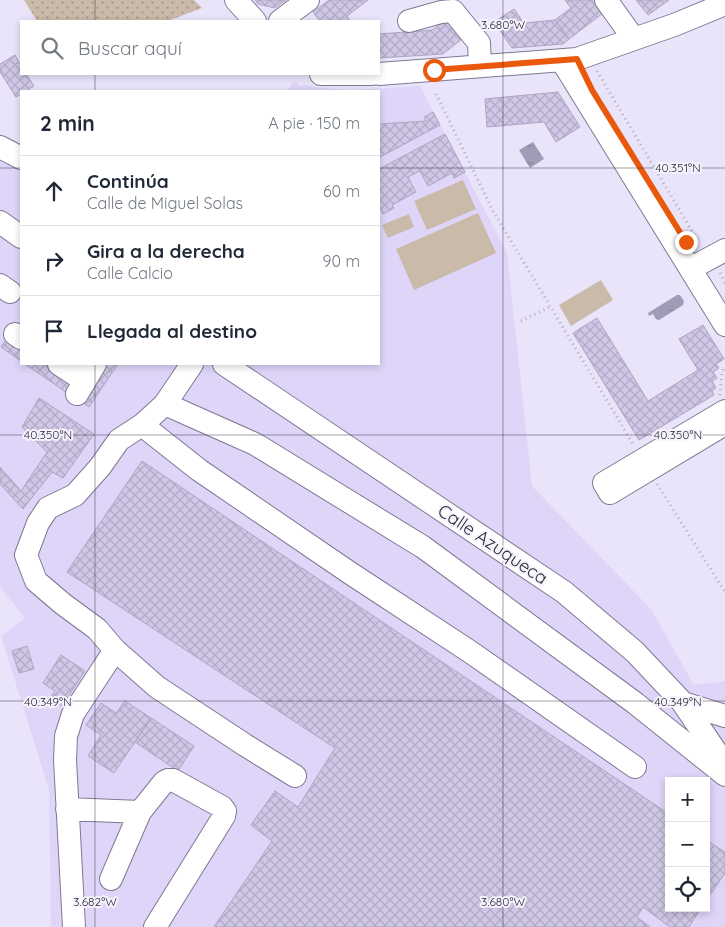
<!DOCTYPE html>
<html lang="es">
<meta charset="utf-8">
<style>
body{margin:0;font-family:Quicksand,sans-serif;background:#f6f6f7;color:#1f2937}
.controls{position:absolute;right:15px;bottom:15px;display:grid;overflow:hidden;border-radius:0px;box-shadow:0 2px 8px #0003}
.controls button{width:45px;height:45px;display:grid;place-items:center;padding:0;border:0;border-bottom:1px solid #e0e1e3;background:#fff;color:#1f2937;font:25px sans-serif}
.stop{position:absolute;width:15px;height:15px;margin:-11px;border:4px solid #ea580c;border-radius:50%;background:#fff}
.stop.end{background:#ea580c;border-color:#fff;box-shadow:0 1px 5px #0008}
.list{margin:0;padding:0;list-style:none}
h2{display:flex;justify-content:space-between;align-items:center;height:65px;margin:0;padding:0 20px;font-size:21px}
h2 small{font-size:16px;font-weight:400;color:#747a83}
.list li{display:grid;grid-template-columns:32px 1fr auto;gap:15px;align-items:center;box-sizing:border-box;height:70px;padding:0 20px;border-top:1px solid #e0e1e3}
.list b{display:block;font-size:19px;white-space:nowrap}
.list p{margin:0;font-size:16px;white-space:nowrap;color:#747a83}
.list em{font-size:16px;font-style:normal;color:#747a83}
.icon{flex:none;width:28px;height:28px;fill:none;stroke:currentColor;stroke-width:2;stroke-linecap:round;stroke-linejoin:round}
.map{position:relative;flex:none;width:725px;height:927px;overflow:hidden}
.search{position:absolute;background:#fff;box-shadow:0 2px 8px #0003;left:20px;top:20px;width:360px;height:55px;display:flex;align-items:center;gap:12px;box-sizing:border-box;padding:0 18px;border-radius:0px;color:#747a83;font-size:19px}
.panel{position:absolute;background:#fff;box-shadow:0 2px 8px #0003;left:20px;top:90px;width:360px;height:275px;border-radius:0px}
.map>svg:first-child{display:block}
</style>
<div class="map">
<svg width="725" height="927" viewBox="0 0 725 927">
<defs>
<pattern id="green-dots" width="8" height="8" patternUnits="userSpaceOnUse" patternTransform="scale(1.25)"><rect width="8" height="8" fill="#cabaa9"/><path d="M2 2h.1M6 6h.1" fill="none" stroke="#a4978a" stroke-width="1.8" stroke-linecap="round"/></pattern>
<pattern id="water-ripples" width="26" height="14" patternUnits="userSpaceOnUse" patternTransform="scale(1.25)"><rect width="26" height="14" fill="#a29bb8"/><path d="M2 4q2-2 4 0t4 0M15 11q2-2 4 0t4 0" fill="none" stroke="#847f96"/></pattern>
<pattern id="building-cross-hatch" width="8" height="8" patternUnits="userSpaceOnUse" patternTransform="scale(1.25)"><rect width="8" height="8" fill="#cfc7e5"/><path d="M0 0l8 8M0 8l8-8" fill="none" stroke="#b2abc5"/></pattern>
</defs>
<rect width="100%" height="100%" fill="#eae4fb"/>
<!-- built -->
<path fill="#dfd5f9" fill-rule="evenodd" d="M294,81L300,86L305,84L313,87L351,90L420,86L507,253L532,486L651,609L694,685L725,681V927H51L49,790L1,636L25,618L0,587V156L21,167V364H379V91H287ZM669,781H706V908H669Z"/>
<!-- green -->
<path fill="url(#green-dots)" d="M24,0H194L202,8L168,21H37Z"/>
<!-- pitch -->
<path fill="#cabaa9" d="M463,180L476,209L427,230L414,201Z
M478,213L496,253L414,290L396,249Z
M409,214L414,227L388,238L382,225Z
M601,280L613,300L571,326L559,305Z"/>
<!-- water -->
<path fill="url(#water-ripples)" d="M533,142L544,159L530,168L519,150Z
M677,295H680L684,301L683,305L659,320L656,319L653,314L649,316L648,313Z"/>
<!-- building -->
<path fill="url(#building-cross-hatch)" stroke="#ada5c1" d="M255,0H286L275,8L258,4Z
M329,0H368L347,16L350,21H320L313,12Z
M565,0H592L602,14L569,39L555,20L571,8Z
M636,0H669L648,15Z
M514,9L524,23L555,20L569,39L563,44L512,48L494,22Z
M448,19L463,38L443,54L379,58V34L432,30Z
M15,55L21,66V74H26L34,86L26,91H21V94L16,97L0,72V64Z
M558,92L580,127L556,142L544,122L487,127L485,99Z
M433,112L440,125L380,157L379,124L426,121L424,117Z
M445,134L465,172L454,178L452,173L428,186L420,171L408,177L416,192L392,205L394,208L383,214L379,205V169Z
M597,318L648,401L698,370L679,339L703,325L724,359L716,364L719,368L713,372L717,378L712,381L716,388L712,391L714,395L639,440L573,333Z
M7,338L21,348V361L1,347Z
M25,364H45L73,383L66,392Z
M105,364H118L89,407L80,401Z
M39,398L94,434L63,478L52,472L23,509L0,484V467L21,491L47,452L22,427Z
M142,461L669,814V908H701L689,927H670L643,907L637,917L650,927H214L272,841L251,825L275,791L298,807L335,748L67,572Z
M27,646L34,669L19,673L12,651Z
M61,655L85,671L62,706L50,698L55,691L43,683Z
M125,701L151,718L114,773L88,756L101,735L86,725L101,703L116,713Z
M151,718L194,746L178,771L135,742Z
M706,840L725,852V873L706,901Z"/>
<g fill="none" stroke-linecap="round" stroke-linejoin="round">
<defs>
<path id="minor" d="M236,0L255,21
M606,0L634,39
M280,21L308,0
M409,21L441,12L453,11L479,43L480,65
M562,61L725,325
M321,74H372
M379,74L577,59L674,25L725,4
M0,147L21,158
M0,222L21,237
M699,264L725,250
M0,285L10,292
M15,334L21,338
M59,364L85,381
M224,364L564,592L635,652L683,703L725,765
M77,394L95,364
M165,404L255,444L423,547L635,703L725,775
M725,411L604,483L610,493L725,424
M142,425L199,470L350,573L469,651L635,767
M115,650L157,687L245,745L295,776
M683,703L725,716
M67,809L140,812L164,782L168,780H173L222,807L225,811L224,816L155,927
M111,879L140,812
M74,927L65,760L66,736L73,714L115,650L97,629L63,604L36,581L26,555L38,523L48,508L75,495L100,467L119,440L142,425L165,404L192,364"/>
</defs>
<!-- minor casing -->
<use href="#minor" stroke="#7f7893" stroke-width="24"/>
<!-- path -->
<path stroke="#b1acbf" stroke-width="3" stroke-dasharray="1 4" stroke-linecap="butt" d="M597,71L699,243
M436,94L493,211L633,444
M379,222V223
M720,273L725,283
M521,321L550,307
M720,395L722,372L725,366
M657,484L725,592"/>
<!-- minor -->
<use href="#minor" stroke="#fff" stroke-width="22"/>
</g>
<g fill="none" stroke-linecap="round" stroke-linejoin="round">
<!-- route -->
<path stroke="#ea580c" stroke-width="6" d="M434,70L577,59L592,90L686,242"/>
</g>
<!-- ticks -->
<path fill="none" stroke="#2d2a35" stroke-width="1" stroke-opacity="0.45" d="M95,0V21M503,0V927M95,74V91M0,168H21M379,168H725M95,364V927M0,435H725M0,701H725"/>
<g text-anchor="middle" dominant-baseline="central" stroke-width="4" stroke-linejoin="round" paint-order="stroke">
<!-- street labels -->
<g font-size="18" fill="#2d2a35" stroke="#f6f3ff">
<text transform="translate(493 544) rotate(34)">Calle Azuqueca</text>
</g>
</g>
<g font-size="12" text-anchor="middle" fill="#2d2a35" stroke="#f6f3ff" stroke-width="4" stroke-linejoin="round" paint-order="stroke">
<text x="503" y="29">3.680°W</text>
<text x="678" y="172">40.351°N</text>
<text x="48" y="439">40.350°N</text>
<text x="678" y="439">40.350°N</text>
<text x="48" y="706">40.349°N</text>
<text x="678" y="706">40.349°N</text>
<text x="95" y="906">3.682°W</text>
<text x="503" y="906">3.680°W</text>
</g>
</svg>
<div class="controls">
<button>+</button>
<button>−</button>
<button><svg class="icon" aria-label="locate" viewBox="0 0 24 24"><circle cx="12" cy="12" r="6"/><path d="M12 2v4M12 18v4M2 12h4M18 12h4"/></svg></button>
</div>
<div class="stop" style="left:434px;top:70px"></div>
<div class="stop end" style="left:686px;top:242px"></div>
<div class="search"><svg class="icon" aria-label="search" viewBox="0 0 24 24"><circle cx="10" cy="10" r="6"/><path d="M15 15l6 6"/></svg>Buscar aquí</div>
<section class="panel">
<h2>2 min<small>A pie · 150 m</small></h2>
<ul class="list">
<li><svg class="icon" aria-label="ahead" viewBox="0 0 24 24"><path d="M12 20V5M6 11l6-6 6 6"/></svg><div><b>Continúa</b><p>Calle de Miguel Solas</p></div><em>60 m</em></li>
<li><svg class="icon" aria-label="right" viewBox="0 0 24 24"><path d="M7 20v-9h11M14 6l5 5-5 5"/></svg><div><b>Gira a la derecha</b><p>Calle Calcio</p></div><em>90 m</em></li>
<li><svg class="icon" aria-label="arrive" viewBox="0 0 24 24"><path d="M6 21V4h12l-3 4 3 4H6"/></svg><div><b>Llegada al destino</b></div></li>
</ul>
</section>
</div>
